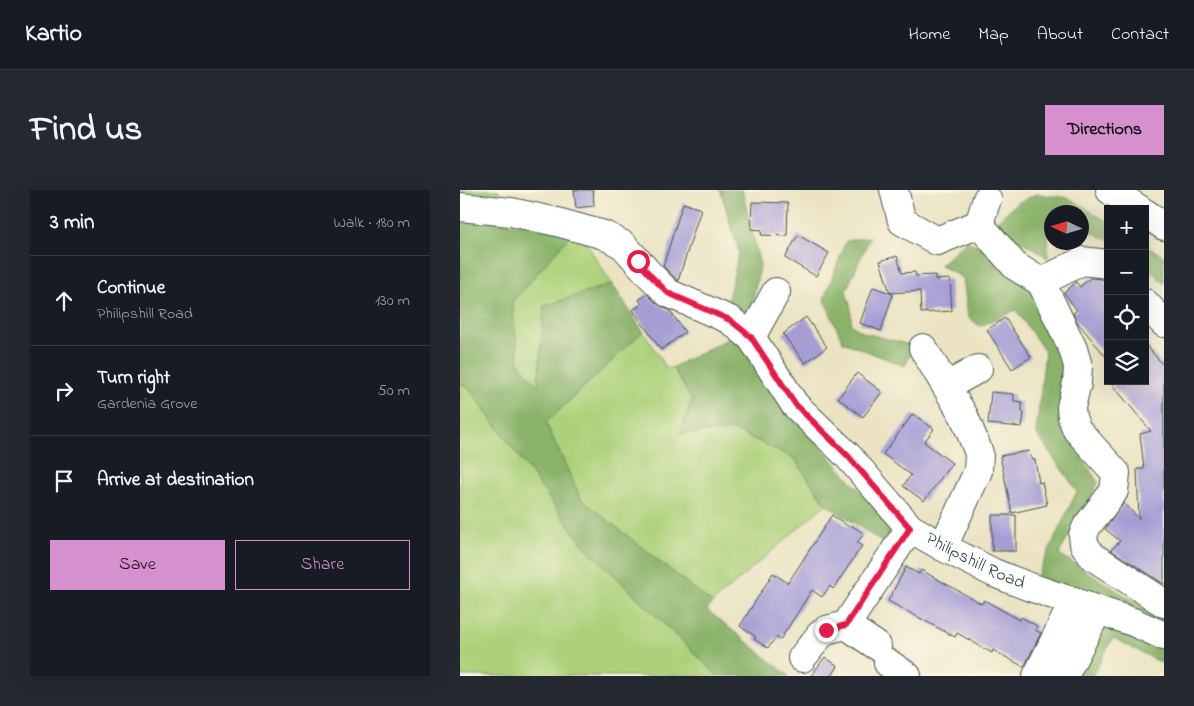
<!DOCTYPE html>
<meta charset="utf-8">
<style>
body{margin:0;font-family:"Indie Flower",sans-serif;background:#242831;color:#f1f3f6}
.controls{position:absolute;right:15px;top:15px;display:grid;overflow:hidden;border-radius:0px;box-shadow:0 5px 20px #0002}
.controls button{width:45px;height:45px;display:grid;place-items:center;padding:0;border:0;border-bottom:1px solid #363941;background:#171b24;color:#f1f3f6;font:25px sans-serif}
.compass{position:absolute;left:584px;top:15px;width:45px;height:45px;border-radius:50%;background:#171b24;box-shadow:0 5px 20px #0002;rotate:274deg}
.stop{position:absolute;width:15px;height:15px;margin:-11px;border:4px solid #e11d48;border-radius:50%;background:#fff}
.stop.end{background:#e11d48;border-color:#fff;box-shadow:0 1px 5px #0008}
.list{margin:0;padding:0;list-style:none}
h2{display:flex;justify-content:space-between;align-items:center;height:65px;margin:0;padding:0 20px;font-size:21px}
h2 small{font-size:16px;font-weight:400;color:#9ea1a6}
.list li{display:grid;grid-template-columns:32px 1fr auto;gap:15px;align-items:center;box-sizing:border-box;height:90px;padding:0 20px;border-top:1px solid #363941}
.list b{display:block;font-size:19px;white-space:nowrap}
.list p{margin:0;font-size:16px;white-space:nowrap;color:#9ea1a6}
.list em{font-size:16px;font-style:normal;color:#9ea1a6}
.actions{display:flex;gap:10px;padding:15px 20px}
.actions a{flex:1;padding:11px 0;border:1px solid #d690ce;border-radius:0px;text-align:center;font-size:18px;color:#d690ce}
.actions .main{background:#d690ce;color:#111}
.icon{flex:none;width:28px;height:28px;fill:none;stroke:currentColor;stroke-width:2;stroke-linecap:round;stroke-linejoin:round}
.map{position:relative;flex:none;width:704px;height:486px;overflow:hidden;border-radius:0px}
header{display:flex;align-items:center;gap:30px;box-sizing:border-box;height:70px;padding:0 25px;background:#171b24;border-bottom:1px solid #363941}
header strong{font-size:24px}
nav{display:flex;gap:28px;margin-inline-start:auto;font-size:18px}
.intro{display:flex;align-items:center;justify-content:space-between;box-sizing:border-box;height:120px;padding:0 30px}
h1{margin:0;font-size:35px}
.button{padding:12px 22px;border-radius:0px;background:#d690ce;color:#111;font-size:18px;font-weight:700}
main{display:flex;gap:30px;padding:0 30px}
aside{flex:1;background:#171b24;border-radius:0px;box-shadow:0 5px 20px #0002}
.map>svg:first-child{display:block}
</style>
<header>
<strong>Kartio</strong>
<nav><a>Home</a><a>Map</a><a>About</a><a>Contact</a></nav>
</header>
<div class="intro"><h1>Find us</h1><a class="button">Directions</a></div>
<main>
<aside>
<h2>3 min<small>Walk · 180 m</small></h2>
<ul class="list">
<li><svg class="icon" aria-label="ahead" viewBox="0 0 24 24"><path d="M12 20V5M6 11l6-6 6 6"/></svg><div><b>Continue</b><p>Philipshill Road</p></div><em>130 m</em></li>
<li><svg class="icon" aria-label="right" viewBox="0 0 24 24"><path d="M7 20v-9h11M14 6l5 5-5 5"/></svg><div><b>Turn right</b><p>Gardenia Grove</p></div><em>50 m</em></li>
<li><svg class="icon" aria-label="arrive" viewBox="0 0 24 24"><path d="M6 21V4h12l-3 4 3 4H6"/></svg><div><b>Arrive at destination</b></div></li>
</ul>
<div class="actions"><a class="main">Save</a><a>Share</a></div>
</aside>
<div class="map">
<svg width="704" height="486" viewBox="0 0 704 486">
<rect width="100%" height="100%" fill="#fcf5e5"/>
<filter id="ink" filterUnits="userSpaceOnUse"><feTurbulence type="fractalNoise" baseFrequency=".02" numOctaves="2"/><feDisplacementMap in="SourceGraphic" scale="10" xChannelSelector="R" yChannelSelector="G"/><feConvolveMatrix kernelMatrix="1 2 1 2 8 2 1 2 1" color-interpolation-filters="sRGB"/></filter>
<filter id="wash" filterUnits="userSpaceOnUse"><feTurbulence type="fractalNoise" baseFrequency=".0096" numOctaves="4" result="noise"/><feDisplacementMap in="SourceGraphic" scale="20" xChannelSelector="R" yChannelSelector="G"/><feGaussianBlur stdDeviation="1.12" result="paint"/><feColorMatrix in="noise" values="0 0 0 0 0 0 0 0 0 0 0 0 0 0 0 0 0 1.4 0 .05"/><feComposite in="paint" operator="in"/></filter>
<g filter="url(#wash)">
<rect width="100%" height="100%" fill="#ebe3c2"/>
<!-- green -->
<path fill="#add17a" stroke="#668757" d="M0,0H39L36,12L0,9Z
M114,41L120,43L152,94L84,116L79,197L59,174L52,112Z
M183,141L207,179L212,177L232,210L221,244L274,240L334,268L366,314L252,413L121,309L86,233Z
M0,193L9,198L124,356L258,486H0Z"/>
<!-- forest -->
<path fill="#8ab36a" stroke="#54784f" d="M259,0H282L300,75L290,125L267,114L279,62L261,2Z
M577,4L609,8L648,32V50L622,37V22H592L591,25H588V68L534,34L557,13Z
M0,27L114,41L52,112L59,174L78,196L84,116L152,94L183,141L86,233L121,309L252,413L247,420L329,486H258L124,356L9,198L0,193Z
M410,47L386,101L391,118V135L405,143L454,156L445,176L383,152L364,109L386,51Z
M506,51L529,60L573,99L605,179L600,231L638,293L599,364L697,426L704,428V435L577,386L617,301L576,243L585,162L556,120L520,136L508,127L503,88L480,75Z
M685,55L704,67V94L685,74Z
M277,144L319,211L432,336L425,354L366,314L334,268L274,240L220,244L232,210L213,177Z
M649,434L704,459V474L653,448L632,486H614L639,440Z"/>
<g id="blocks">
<!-- building -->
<path fill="#a69dd5" d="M114,0H133L134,16L116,18Z
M292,12L328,13L327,46L301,45L302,40L291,39Z
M223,13L241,19L218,91L203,76Z
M338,45L369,63L356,86L325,68Z
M437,66L442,83L455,82L456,86L475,85V90L490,89L492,121L461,123L460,101L430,103L433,104L421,141L400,133L413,97L430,103L420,71Z
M630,88L642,89L648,96V169L618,133L613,123L617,120L604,103L616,92L620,97Z
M187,104L197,114L210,121L225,142L201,160L173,120L182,114L179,110Z
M346,127L367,157L345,173L323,144Z
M545,128L571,167L552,179L527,140Z
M685,154L704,176V394L651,360L660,351L645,339L664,313L679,329L677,279H684L680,244L691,241L649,191H685Z
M397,183L422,202L403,227L378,208Z
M531,202L554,204V211L562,212V222L564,223L562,237L528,234Z
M453,224L474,239L464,252L492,273L464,311L443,296L451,285L423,264Z
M569,261L570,267L575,270L579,293L582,292L587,315L552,323L540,266Z
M372,325L389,337L391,335L404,344L397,353L402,356L373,399L370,396L362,407L352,400L320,450L316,447L308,458L294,449L296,447L280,436L313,383L328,393Z
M532,325H556V361H532Z
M446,377L459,384L461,380L522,414L524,410L560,430L561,427L577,436L575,440L581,443L564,477L533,460L532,463L497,443L495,447L428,411Z
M365,467L378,476L372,486H351Z"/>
</g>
</g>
<g filter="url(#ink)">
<use href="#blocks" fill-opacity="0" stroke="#3e5649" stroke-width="1"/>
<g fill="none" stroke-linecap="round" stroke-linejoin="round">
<defs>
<g id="minor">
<path d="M434,0L442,31L477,51L519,34L527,9"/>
<path d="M650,0L679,19"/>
<path id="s1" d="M0,17L51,22L97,32L144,45L163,55L191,86L208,103L270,130L291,147L335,215L388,266L450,338L483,357L534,383L570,397L673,432L704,446"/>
<path d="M685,23L704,36"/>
<path d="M519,34L555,76L581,92L613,159L618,176L617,193L611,217L612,228L617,240L656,283L654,301L627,336L623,345L624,354L632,366L704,413"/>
<path d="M581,92L622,71L648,74"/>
<path d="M685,113L704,133"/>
<path d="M291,147L316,102"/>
<path d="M463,158L504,226L519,263L518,281L483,357"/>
<path d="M487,196L518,179"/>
<path d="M386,435L417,456"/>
<path d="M342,468L360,445L366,440L386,435L450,338"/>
<path d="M428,473L447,486"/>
<path d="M577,486L614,411"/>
<path d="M604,486L638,420"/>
</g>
</defs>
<!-- minor casing -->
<use href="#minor" stroke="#3e5649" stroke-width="30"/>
<!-- minor -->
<use href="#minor" stroke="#fff" stroke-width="28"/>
</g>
</g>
<g fill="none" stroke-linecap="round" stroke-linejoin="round" filter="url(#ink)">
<!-- route -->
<path stroke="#e11d48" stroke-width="6" d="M178,71L191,86L208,103L270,130L291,147L336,215L388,266L450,338L386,435L366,440"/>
</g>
<g text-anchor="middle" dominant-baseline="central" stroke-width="5" stroke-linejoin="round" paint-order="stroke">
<!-- street labels -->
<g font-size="18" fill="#1f3d34" stroke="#fcf5e5">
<text stroke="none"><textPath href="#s1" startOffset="652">Philipshill Road</textPath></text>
</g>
</g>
</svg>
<div class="controls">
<button>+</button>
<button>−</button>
<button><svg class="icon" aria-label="locate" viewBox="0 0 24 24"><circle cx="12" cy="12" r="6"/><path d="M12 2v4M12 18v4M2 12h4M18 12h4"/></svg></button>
<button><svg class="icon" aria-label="layers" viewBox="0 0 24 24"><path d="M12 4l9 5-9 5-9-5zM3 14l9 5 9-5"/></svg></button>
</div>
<svg class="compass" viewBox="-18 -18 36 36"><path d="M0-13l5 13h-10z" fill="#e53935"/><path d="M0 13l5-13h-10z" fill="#9ea1a6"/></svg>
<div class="stop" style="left:178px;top:71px"></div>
<div class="stop end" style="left:366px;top:440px"></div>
</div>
</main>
